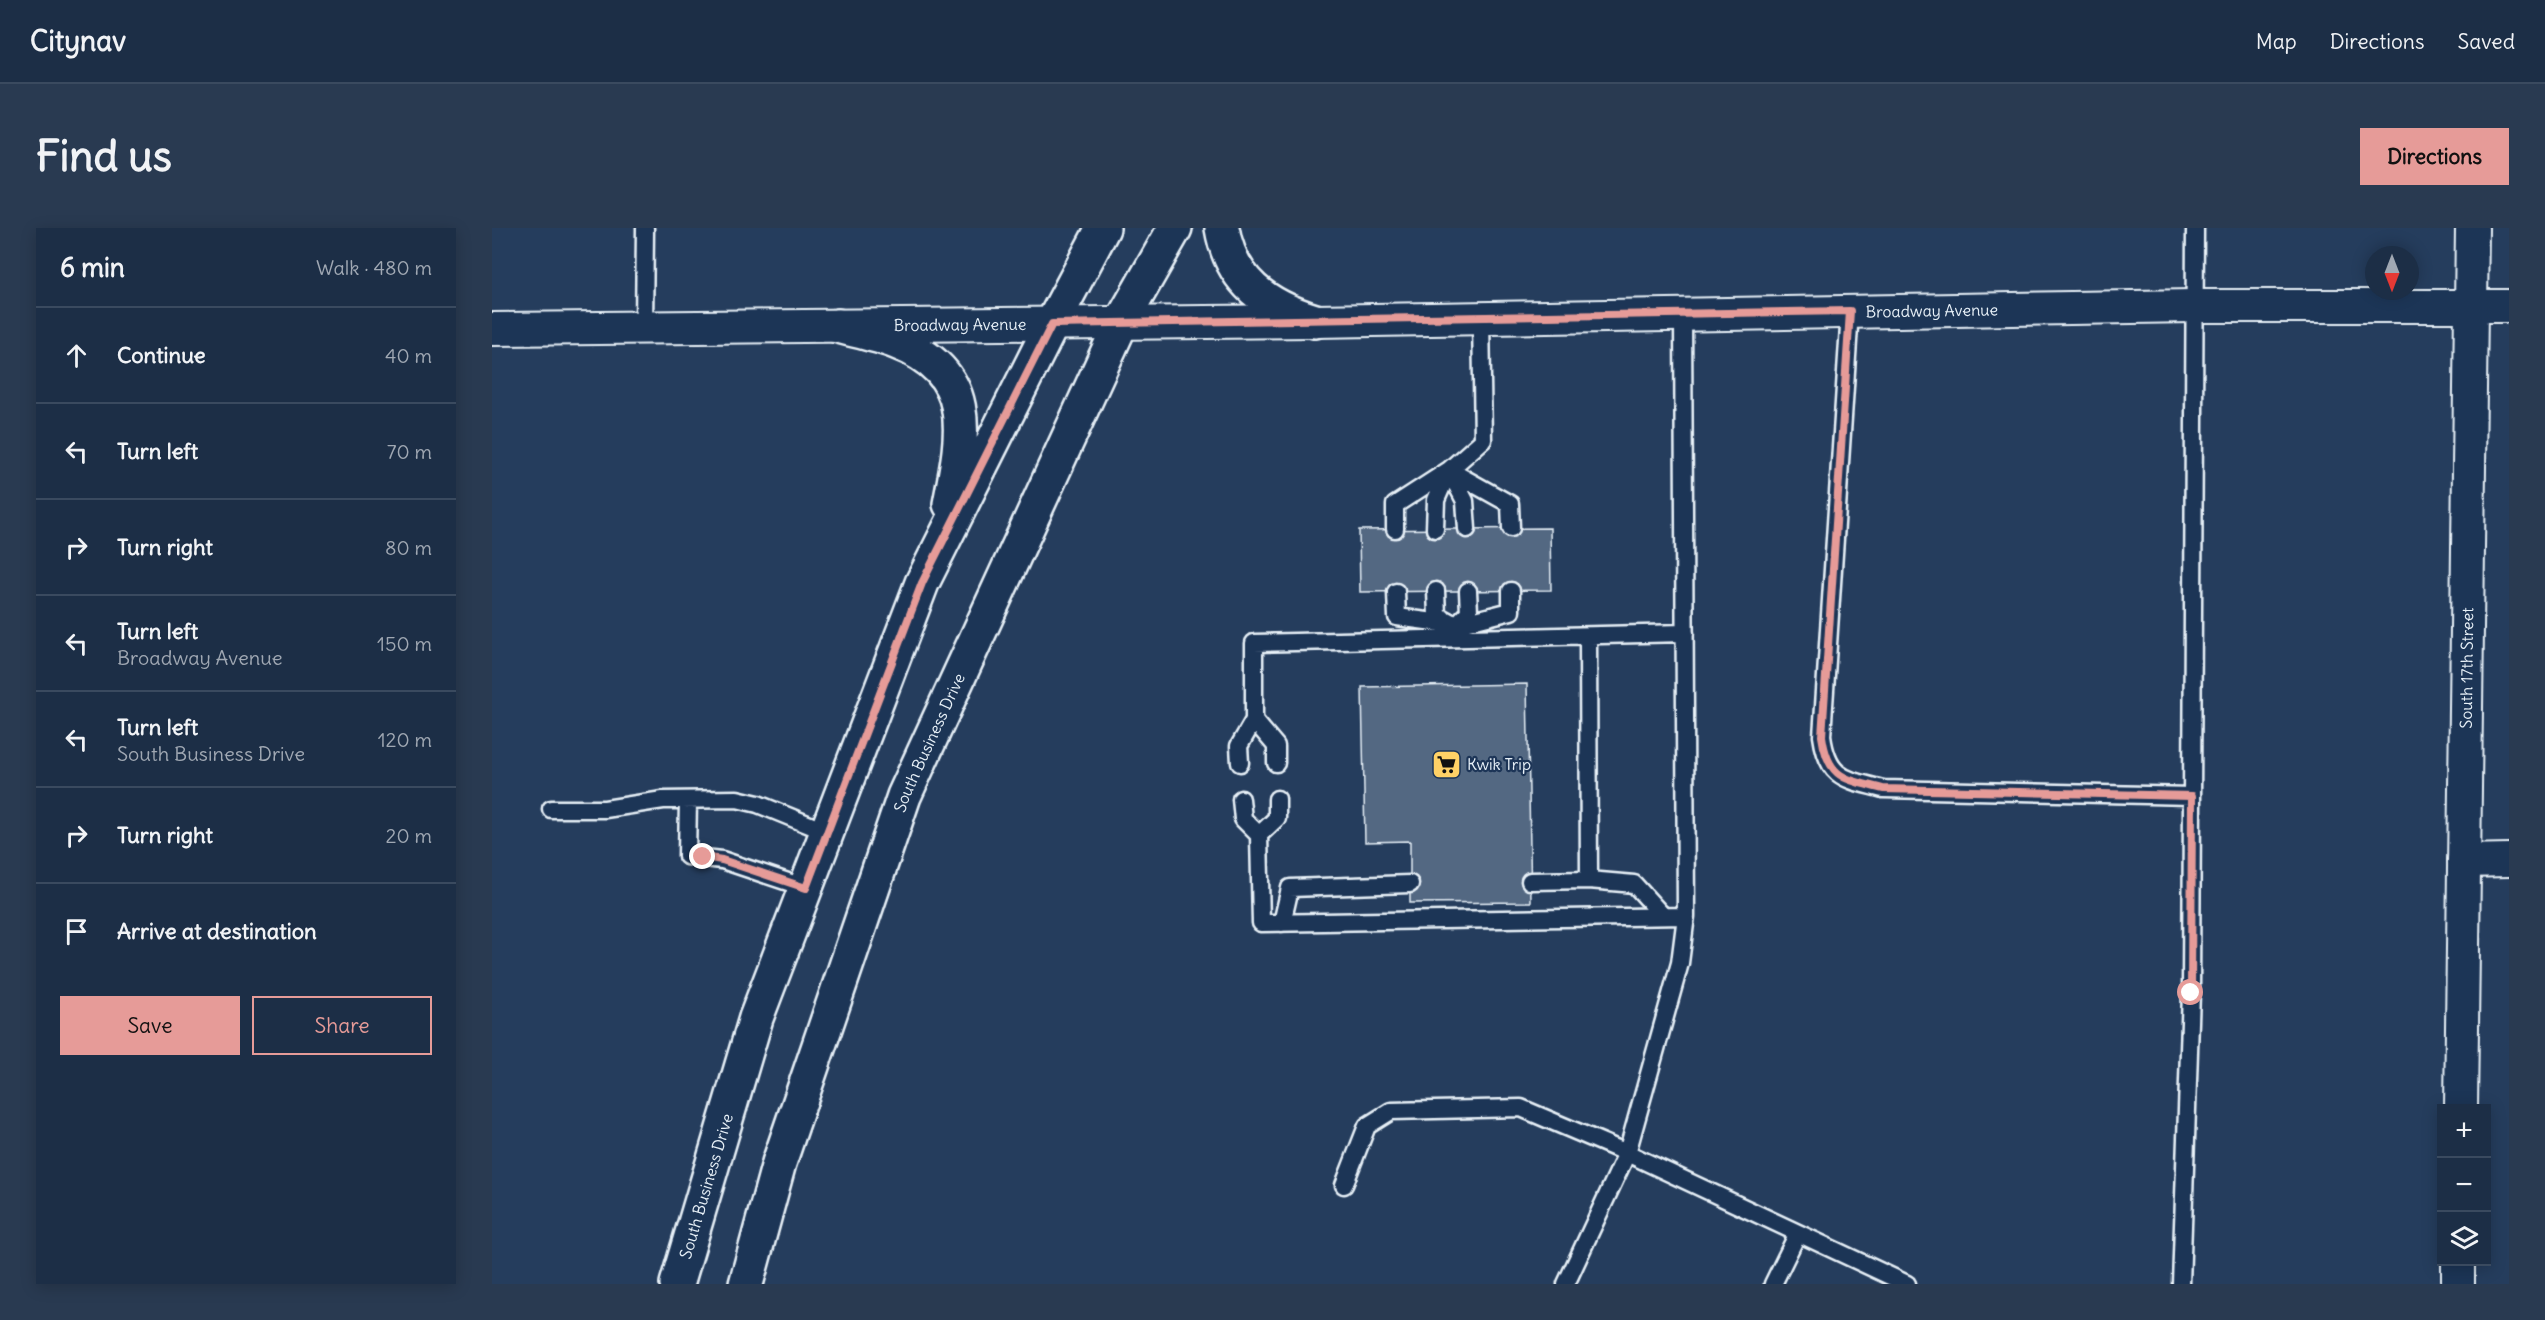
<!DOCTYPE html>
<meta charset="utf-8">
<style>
body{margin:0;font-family:Delius,sans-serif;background:#293a51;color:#f1f3f6}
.controls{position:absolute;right:18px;bottom:18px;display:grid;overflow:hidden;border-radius:0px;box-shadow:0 3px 15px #0003}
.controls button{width:54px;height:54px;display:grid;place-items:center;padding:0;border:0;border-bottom:2px solid #3a4a5f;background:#1c2e46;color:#f1f3f6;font:30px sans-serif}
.compass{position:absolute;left:1873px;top:18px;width:54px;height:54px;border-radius:50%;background:#1c2e46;box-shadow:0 3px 15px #0003;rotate:180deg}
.stop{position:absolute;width:18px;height:18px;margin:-14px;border:4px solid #e69b98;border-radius:50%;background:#fff}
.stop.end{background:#e69b98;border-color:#fff;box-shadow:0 2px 6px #0008}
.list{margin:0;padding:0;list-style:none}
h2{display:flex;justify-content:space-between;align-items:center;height:78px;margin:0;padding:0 24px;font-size:26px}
h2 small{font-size:20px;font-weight:400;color:#a0a8b3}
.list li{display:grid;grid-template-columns:39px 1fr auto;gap:18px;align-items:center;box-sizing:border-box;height:96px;padding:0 24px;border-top:2px solid #3a4a5f}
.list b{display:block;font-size:22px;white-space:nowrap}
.list p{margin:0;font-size:20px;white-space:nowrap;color:#a0a8b3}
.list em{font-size:20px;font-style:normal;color:#a0a8b3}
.actions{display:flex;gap:12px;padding:18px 24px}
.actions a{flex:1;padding:14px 0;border:2px solid #e69b98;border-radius:0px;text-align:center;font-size:21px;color:#e69b98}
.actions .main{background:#e69b98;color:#111}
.icon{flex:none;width:33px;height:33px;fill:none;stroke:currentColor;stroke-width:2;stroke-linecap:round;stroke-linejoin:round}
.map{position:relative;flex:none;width:2017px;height:1056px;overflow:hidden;border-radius:0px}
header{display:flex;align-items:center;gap:36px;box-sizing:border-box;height:84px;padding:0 30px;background:#1c2e46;border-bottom:2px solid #3a4a5f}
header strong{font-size:28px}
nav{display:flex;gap:33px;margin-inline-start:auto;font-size:21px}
.intro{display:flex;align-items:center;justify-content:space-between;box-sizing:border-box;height:144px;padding:0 36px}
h1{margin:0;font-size:42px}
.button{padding:15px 27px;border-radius:0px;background:#e69b98;color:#111;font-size:21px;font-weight:700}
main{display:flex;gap:36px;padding:0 36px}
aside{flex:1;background:#1c2e46;border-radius:0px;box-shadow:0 3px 15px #0003}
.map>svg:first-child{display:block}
</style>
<header>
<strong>Citynav</strong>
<nav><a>Map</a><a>Directions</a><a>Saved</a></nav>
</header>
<div class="intro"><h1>Find us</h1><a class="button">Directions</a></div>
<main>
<aside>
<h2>6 min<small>Walk · 480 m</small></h2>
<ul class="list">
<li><svg class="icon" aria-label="ahead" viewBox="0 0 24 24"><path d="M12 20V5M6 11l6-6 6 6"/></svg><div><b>Continue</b></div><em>40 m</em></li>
<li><svg class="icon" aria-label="left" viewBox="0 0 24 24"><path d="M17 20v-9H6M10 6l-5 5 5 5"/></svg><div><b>Turn left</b></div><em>70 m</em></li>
<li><svg class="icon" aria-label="right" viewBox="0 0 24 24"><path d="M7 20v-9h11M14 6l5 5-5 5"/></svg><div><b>Turn right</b></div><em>80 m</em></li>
<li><svg class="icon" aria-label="left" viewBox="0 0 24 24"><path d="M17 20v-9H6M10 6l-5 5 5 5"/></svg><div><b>Turn left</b><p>Broadway Avenue</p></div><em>150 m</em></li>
<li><svg class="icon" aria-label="left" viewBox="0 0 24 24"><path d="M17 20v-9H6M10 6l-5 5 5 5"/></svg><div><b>Turn left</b><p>South Business Drive</p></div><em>120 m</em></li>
<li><svg class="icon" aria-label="right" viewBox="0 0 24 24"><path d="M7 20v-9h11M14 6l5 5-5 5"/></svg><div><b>Turn right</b></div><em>20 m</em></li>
<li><svg class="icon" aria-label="arrive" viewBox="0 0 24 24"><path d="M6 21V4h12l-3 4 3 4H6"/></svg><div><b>Arrive at destination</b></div></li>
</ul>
<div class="actions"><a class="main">Save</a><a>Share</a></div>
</aside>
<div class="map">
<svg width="2017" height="1056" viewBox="0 0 2017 1056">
<rect width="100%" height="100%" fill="#253d5d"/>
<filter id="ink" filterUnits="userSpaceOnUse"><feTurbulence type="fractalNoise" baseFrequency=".0167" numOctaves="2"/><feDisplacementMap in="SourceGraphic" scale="12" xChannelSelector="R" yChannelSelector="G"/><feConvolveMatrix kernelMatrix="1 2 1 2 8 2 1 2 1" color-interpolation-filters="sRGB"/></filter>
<g filter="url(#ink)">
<!-- building -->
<path fill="#536782" stroke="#e8f1f8" stroke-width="1.5" d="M1058,300L1059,362L868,364L867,302Z
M1035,456L1039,674L918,675V613L873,614L870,459Z"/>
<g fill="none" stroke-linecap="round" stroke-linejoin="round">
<defs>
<path id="service" d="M1358,83L1330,508C1336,552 1354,551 1391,561L1700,568
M989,90L991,212L957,242L1018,276L1019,300
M152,101L153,0
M957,242L973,273L975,301
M903,301V277L957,242
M943,301L944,272L957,242
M944,363L945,387L960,395
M976,363L977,384L964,397L1019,383V363
M904,364L905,389L964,397
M1096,408L1097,652
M748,535L747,518L762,492
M784,535V518L762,492V415L1193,405
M749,571L751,591L767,607
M785,571V590L767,607L769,695L1194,688
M196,572L195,628L230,632L314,660
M59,581H113L171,572L245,571L266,576L335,604
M1038,653L1097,652L1142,656L1171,688
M790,695L798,660L918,656
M852,957L875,898L899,883L1029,880L1135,925L1415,1056
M1074,1056L1135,925L1188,735L1194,688L1191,86
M1281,1056L1306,1005
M1689,1056L1699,765L1703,0"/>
<g id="minor">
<path id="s1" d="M0,101L823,93L1701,78H2017"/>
<path d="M1972,633L2017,632"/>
<path id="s2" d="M1969,880L1980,0"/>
<path d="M1966,1056V1034"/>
</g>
<g id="primary">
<path d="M730,0C739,54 774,78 823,93"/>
<path d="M346,98C365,103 386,107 404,114C485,145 472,205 458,276"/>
<path id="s3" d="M185,1056L264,790L430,355L560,96L611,0"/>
<path id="s4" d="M254,1056L287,935L412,568L630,93L683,0"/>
</g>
</defs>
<!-- service casing -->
<use href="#service" stroke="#e8f1f8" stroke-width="21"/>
<!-- minor casing -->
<use href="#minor" stroke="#e8f1f8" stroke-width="36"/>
<!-- primary casing -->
<use href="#primary" stroke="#e8f1f8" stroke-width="38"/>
<!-- service -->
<use href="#service" stroke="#1d3557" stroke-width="16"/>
<!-- minor -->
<use href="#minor" stroke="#1d3557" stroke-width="32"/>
<!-- primary -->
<use href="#primary" stroke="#1d3557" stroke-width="33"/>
</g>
</g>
<g fill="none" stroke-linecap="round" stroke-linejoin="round" filter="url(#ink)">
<!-- route -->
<path stroke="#e69b98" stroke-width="8" d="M211,629L230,632L314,660L430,355L560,96L1358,83L1330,508C1336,552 1354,551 1391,561L1700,568L1699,765"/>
</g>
<!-- icons -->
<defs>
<symbol id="supermarket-square" viewBox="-11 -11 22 22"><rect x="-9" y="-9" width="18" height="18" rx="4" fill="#ffd166" stroke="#1d3557"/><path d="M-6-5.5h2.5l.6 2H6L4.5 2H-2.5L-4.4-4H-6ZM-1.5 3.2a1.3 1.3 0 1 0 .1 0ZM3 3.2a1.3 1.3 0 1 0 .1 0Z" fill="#111"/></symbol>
</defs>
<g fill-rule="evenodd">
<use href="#supermarket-square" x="938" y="520" width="33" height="33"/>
</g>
<g text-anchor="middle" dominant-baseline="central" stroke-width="4.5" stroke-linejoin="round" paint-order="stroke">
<!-- street labels -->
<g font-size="16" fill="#e8f1f8" stroke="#1d3557">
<text stroke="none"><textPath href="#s1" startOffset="1440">Broadway Avenue</textPath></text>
<text stroke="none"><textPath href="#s1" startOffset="468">Broadway Avenue</textPath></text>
<text stroke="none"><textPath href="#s2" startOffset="440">South 17th Street</textPath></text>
<text stroke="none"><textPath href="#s4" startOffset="572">South Business Drive</textPath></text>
<text stroke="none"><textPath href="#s3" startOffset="102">South Business Drive</textPath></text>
</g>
<!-- poi labels -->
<g font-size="16" fill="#e8f1f8" stroke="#1d3557" text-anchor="start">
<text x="975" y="536">Kwik Trip</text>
</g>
</g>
</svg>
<div class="controls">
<button>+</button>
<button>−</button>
<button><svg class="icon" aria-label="layers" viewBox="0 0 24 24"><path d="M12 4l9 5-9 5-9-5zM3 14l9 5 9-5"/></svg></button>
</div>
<svg class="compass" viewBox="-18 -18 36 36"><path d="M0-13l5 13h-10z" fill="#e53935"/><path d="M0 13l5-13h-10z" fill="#a0a8b3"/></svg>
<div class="stop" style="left:1699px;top:765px"></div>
<div class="stop end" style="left:211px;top:629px"></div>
</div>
</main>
